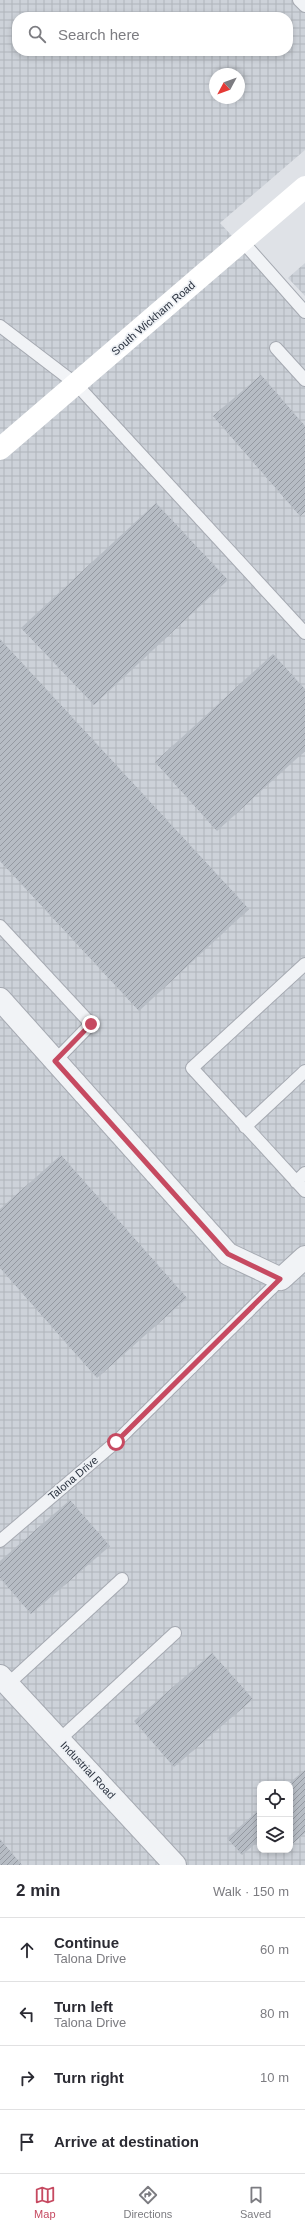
<!DOCTYPE html>
<meta charset="utf-8">
<style>
body{margin:0;font-family:Helvetica,sans-serif;background:#f2f2f3;color:#2b2b33}
.controls{position:absolute;right:12px;bottom:12px;display:grid;overflow:hidden;border-radius:8px;box-shadow:0 2px 6px #0003}
.controls button{width:36px;height:36px;display:grid;place-items:center;padding:0;border:0;border-bottom:1px solid #e1e1e2;background:#fff;color:#2b2b33;font:20px sans-serif}
.compass{position:absolute;left:209px;top:68px;width:36px;height:36px;border-radius:50%;background:#fff;box-shadow:0 2px 6px #0003;rotate:229deg}
.stop{position:absolute;width:12px;height:12px;margin:-9px;border:3px solid #c64a61;border-radius:50%;background:#fff}
.stop.end{background:#c64a61;border-color:#fff;box-shadow:0 1px 4px #0008}
.list{margin:0;padding:0;list-style:none}
h2{display:flex;justify-content:space-between;align-items:center;height:52px;margin:0;padding:0 16px;font-size:17px}
h2 small{font-size:13px;font-weight:400;color:#7c7c81}
.list li{display:grid;grid-template-columns:26px 1fr auto;gap:12px;align-items:center;box-sizing:border-box;height:64px;padding:0 16px;border-top:1px solid #e1e1e2}
.list b{display:block;font-size:15px;white-space:nowrap}
.list p{margin:0;font-size:13px;white-space:nowrap;color:#7c7c81}
.list em{font-size:13px;font-style:normal;color:#7c7c81}
.icon{flex:none;width:22px;height:22px;fill:none;stroke:currentColor;stroke-width:2;stroke-linecap:round;stroke-linejoin:round}
.map{position:relative;flex:none;width:305px;height:1865px;overflow:hidden}
.search{position:absolute;background:#fff;box-shadow:0 2px 6px #0003;left:12px;right:12px;top:12px;height:44px;display:flex;align-items:center;gap:10px;box-sizing:border-box;padding:0 14px;border-radius:16px;color:#7c7c81;font-size:15px}
.sheet{height:308px;background:#fff}
nav{display:flex;justify-content:space-around;align-items:center;box-sizing:border-box;height:56px;border-top:1px solid #e1e1e2;background:#fff;font-size:11px;color:#7c7c81}
nav a{display:grid;justify-items:center;gap:2px}
nav .on{color:#c64a61}
.map>svg:first-child{display:block}
</style>
<div class="map">
<svg width="305" height="1865" viewBox="0 0 305 1865">
<defs>
<pattern id="industrial-grid" width="8" height="8" patternUnits="userSpaceOnUse"><rect width="8" height="8" fill="#cdd2d9"/><path d="M0 4h8M4 0v8" fill="none" stroke="#b0b5bb"/></pattern>
<pattern id="building-hatch" width="6" height="6" patternUnits="userSpaceOnUse"><rect width="6" height="6" fill="#b6bcc4"/><path d="M-1 1l2-2M0 6l6-6M5 7l2-2" fill="none" stroke="#9499a1"/></pattern>
</defs>
<rect width="100%" height="100%" fill="#dfe2e7"/>
<!-- industrial -->
<path fill="url(#industrial-grid)" fill-rule="evenodd" d="M0,0H305V150L220,223L305,315V1865H0ZM17,17H288V51H17ZM215,74H239V98H215ZM260,1784H290V1850H260Z
M305,263V296L288,278Z"/>
<!-- building -->
<path fill="url(#building-hatch)" d="M261,375L305,426V512L300,516L213,416Z
M156,503L228,580L94,705L21,628Z
M0,639L249,909L139,1011L0,861Z
M273,654L305,689V751L217,831L155,762Z
M61,1155L187,1298L97,1378L0,1268V1209Z
M70,1500L110,1546L31,1614L0,1578V1561Z
M212,1653L253,1699L174,1767L134,1721Z
M305,1770V1833L290,1846L288,1784Z
M260,1809V1840L242,1855L227,1838Z
M0,1839L22,1865H0Z"/>
<g fill="none" stroke-linecap="round" stroke-linejoin="round">
<defs>
<path id="lane" d="M299,0L305,6
M242,241L305,312
M0,326L76,384L305,633
M276,348L305,380
M0,926L91,1024L55,1061
M305,964L192,1068L305,1191
M245,1127L305,1071
M296,1182L305,1173
M0,1541L116,1442L281,1279
M8,1684L122,1579
M59,1740L175,1633"/>
<path id="street" d="M0,999L228,1254L281,1279L305,1257
M0,1676L175,1865"/>
</defs>
<!-- lane casing -->
<use href="#lane" stroke="#a5a9b1" stroke-width="14"/>
<!-- street casing -->
<use href="#street" stroke="#a5a9b1" stroke-width="24"/>
<!-- lane -->
<use href="#lane" stroke="#f1f3f6" stroke-width="12"/>
<!-- street -->
<use href="#street" stroke="#f1f3f6" stroke-width="22"/>
<!-- secondary -->
<path stroke="#fff" stroke-width="22" d="M0,449L305,187"/>
</g>
<g fill="none" stroke-linecap="round" stroke-linejoin="round">
<!-- route -->
<path stroke="#c64a61" stroke-width="5" d="M91,1024L55,1061L228,1254L280,1279L116,1442"/>
</g>
<g text-anchor="middle" dominant-baseline="central" stroke-width="3.5" stroke-linejoin="round" paint-order="stroke">
<!-- street labels -->
<g font-size="11" fill="#29313e" stroke="#eef1f5">
<text transform="translate(153 318) rotate(-41)">South Wickham Road</text>
<text transform="translate(73 1478) rotate(-40)">Talona Drive</text>
<text transform="translate(88 1770) rotate(47)">Industrial Road</text>
</g>
</g>
</svg>
<div class="controls">
<button><svg class="icon" aria-label="locate" viewBox="0 0 24 24"><circle cx="12" cy="12" r="6"/><path d="M12 2v4M12 18v4M2 12h4M18 12h4"/></svg></button>
<button><svg class="icon" aria-label="layers" viewBox="0 0 24 24"><path d="M12 4l9 5-9 5-9-5zM3 14l9 5 9-5"/></svg></button>
</div>
<svg class="compass" viewBox="-18 -18 36 36"><path d="M0-13l5 13h-10z" fill="#e53935"/><path d="M0 13l5-13h-10z" fill="#7c7c81"/></svg>
<div class="stop" style="left:116px;top:1442px"></div>
<div class="stop end" style="left:91px;top:1024px"></div>
<div class="search"><svg class="icon" aria-label="search" viewBox="0 0 24 24"><circle cx="10" cy="10" r="6"/><path d="M15 15l6 6"/></svg>Search here</div>
</div>
<section class="sheet">
<h2>2 min<small>Walk · 150 m</small></h2>
<ul class="list">
<li><svg class="icon" aria-label="ahead" viewBox="0 0 24 24"><path d="M12 20V5M6 11l6-6 6 6"/></svg><div><b>Continue</b><p>Talona Drive</p></div><em>60 m</em></li>
<li><svg class="icon" aria-label="left" viewBox="0 0 24 24"><path d="M17 20v-9H6M10 6l-5 5 5 5"/></svg><div><b>Turn left</b><p>Talona Drive</p></div><em>80 m</em></li>
<li><svg class="icon" aria-label="right" viewBox="0 0 24 24"><path d="M7 20v-9h11M14 6l5 5-5 5"/></svg><div><b>Turn right</b></div><em>10 m</em></li>
<li><svg class="icon" aria-label="arrive" viewBox="0 0 24 24"><path d="M6 21V4h12l-3 4 3 4H6"/></svg><div><b>Arrive at destination</b></div></li>
</ul>
</section>
<nav>
<a class="on"><svg class="icon" aria-label="map" viewBox="0 0 24 24"><path d="M3 6l6-2 6 2 6-2v14l-6 2-6-2-6 2zM9 4v14M15 6v14"/></svg>Map</a>
<a><svg class="icon" aria-label="directions" viewBox="0 0 24 24"><path d="M12 3l9 9-9 9-9-9zM9 14v-3h6M13 9l2 2-2 2"/></svg>Directions</a>
<a><svg class="icon" aria-label="saved" viewBox="0 0 24 24"><path d="M7 4h10v16l-5-4-5 4z"/></svg>Saved</a>
</nav>
